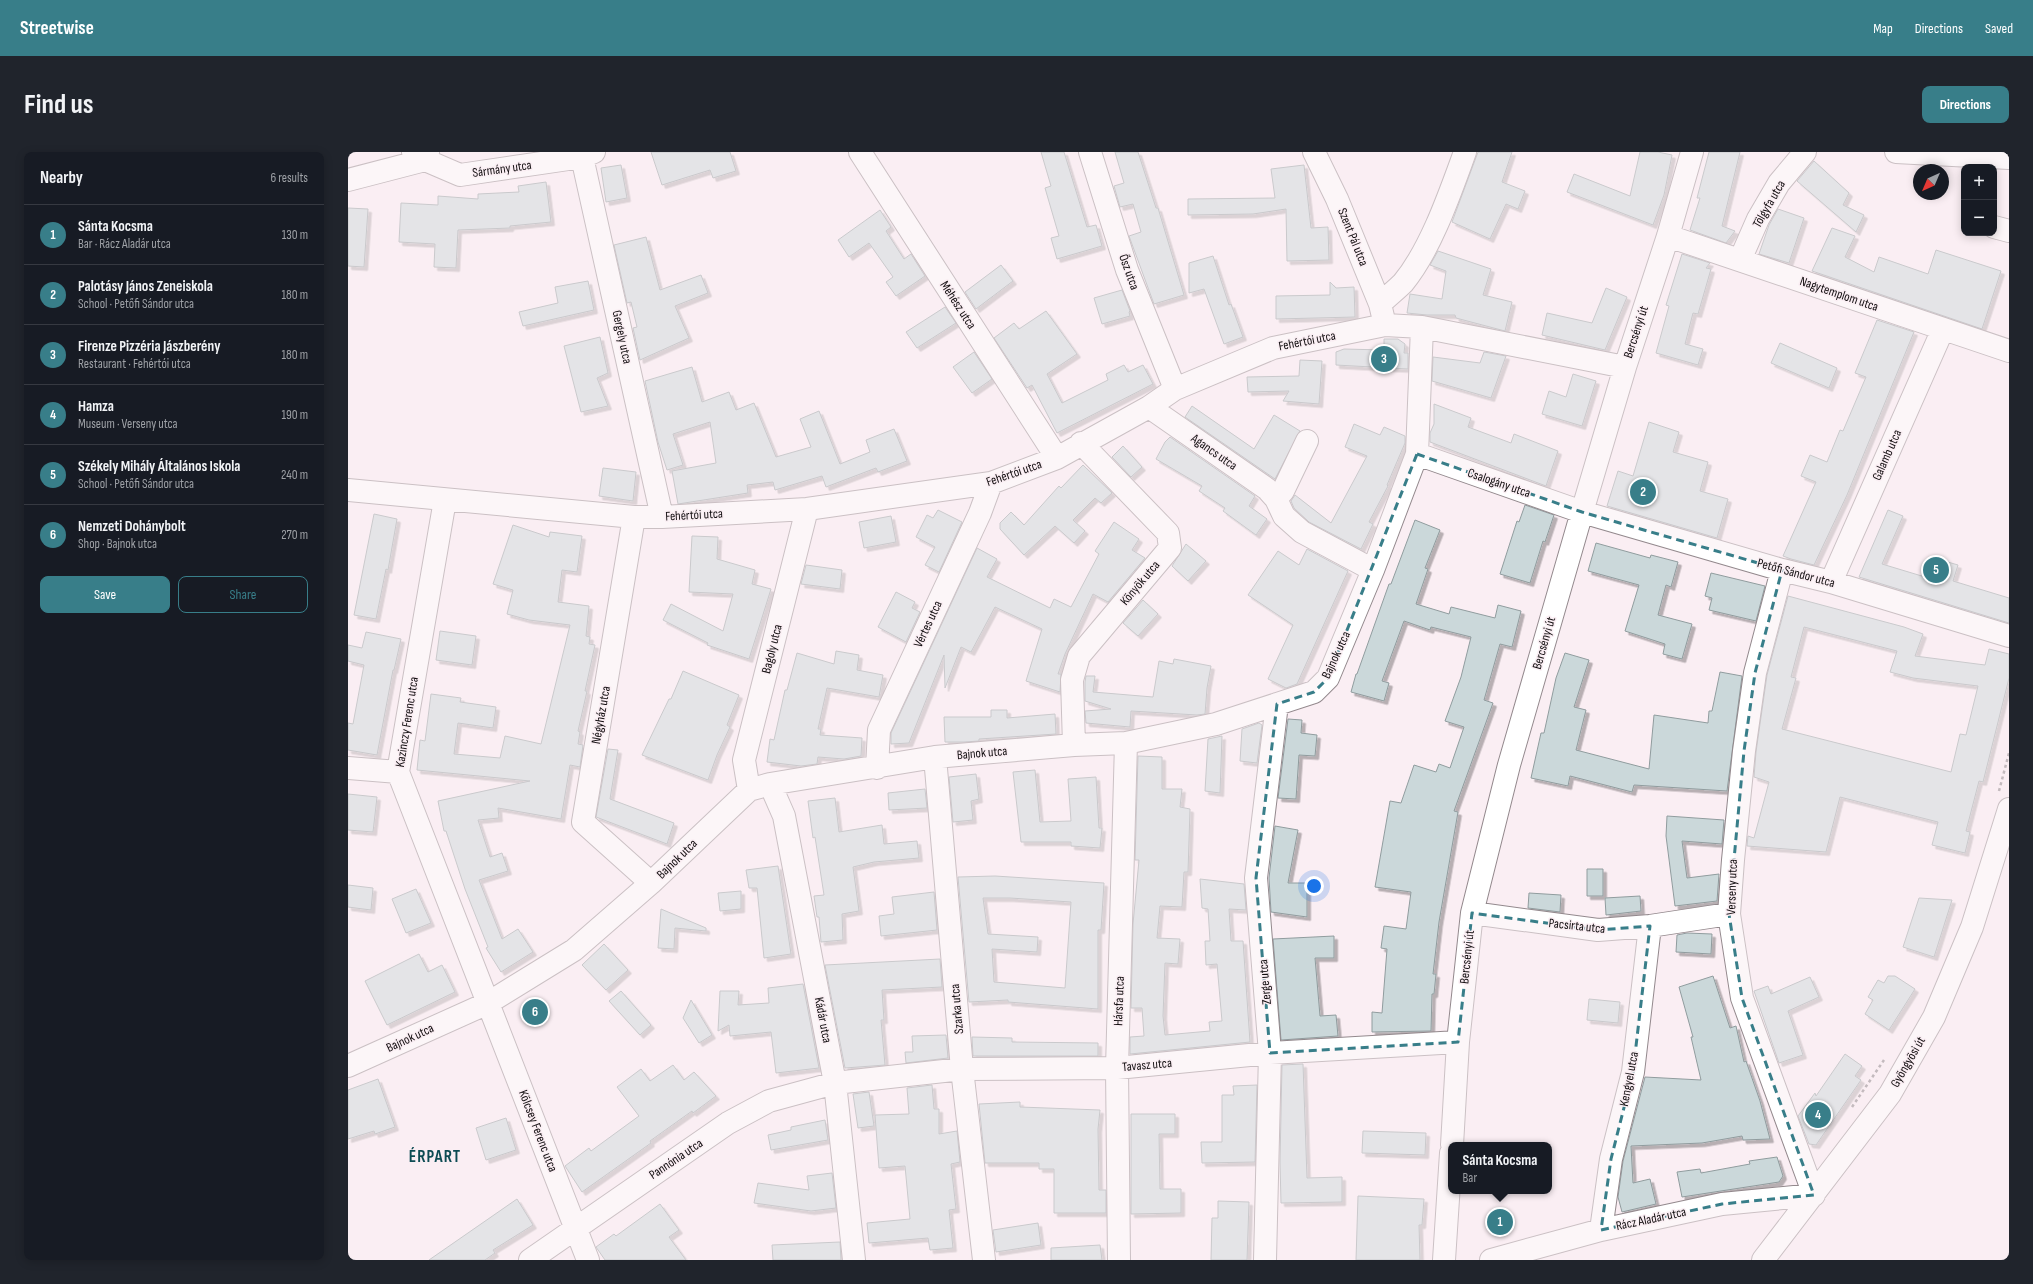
<!DOCTYPE html>
<meta charset="utf-8">
<style>
body{margin:0;font-family:"Sofia Sans Condensed",sans-serif;background:#20242c;color:#f1f3f6}
.controls{position:absolute;right:12px;top:12px;display:grid;overflow:hidden;border-radius:8px;box-shadow:0 2px 10px #0003}
.controls button{width:36px;height:36px;display:grid;place-items:center;padding:0;border:0;border-bottom:1px solid #363941;background:#171b24;color:#f1f3f6;font:20px sans-serif}
.compass{position:absolute;left:1565px;top:12px;width:36px;height:36px;border-radius:50%;background:#171b24;box-shadow:0 2px 10px #0003;rotate:224deg}
.you{position:absolute;left:966px;top:734px;width:14px;height:14px;margin:-10px;border:3px solid #fff;border-radius:50%;background:#1a73e8;box-shadow:0 0 0 6px #1a73e833}
.badge{display:grid;place-items:center;width:26px;height:26px;border-radius:50%;background:#387e89;color:#fff;font-size:13px;font-weight:700}
.pin{position:absolute;translate:-50% -50%;border:2px solid #fff;box-shadow:0 1px 4px #0006}
.popup{position:absolute;left:1100px;top:990px;width:104px;height:52px;box-sizing:border-box;display:grid;place-content:center;border-radius:8px;background:#171b24;filter:drop-shadow(0 1px 3px #0005);font-size:13px;white-space:nowrap;color:#9ea1a6}
.popup b{font-size:15px;color:#f1f3f6}
.popup::after{content:'';position:absolute;left:50%;top:100%;margin-left:-8px;border:8px solid transparent;border-top-color:#171b24}
.list{margin:0;padding:0;list-style:none}
h2{display:flex;justify-content:space-between;align-items:center;height:52px;margin:0;padding:0 16px;font-size:17px}
h2 small{font-size:13px;font-weight:400;color:#9ea1a6}
.list li{display:grid;grid-template-columns:26px 1fr auto;gap:12px;align-items:center;box-sizing:border-box;height:60px;padding:0 16px;border-top:1px solid #363941}
.list b{display:block;font-size:15px;white-space:nowrap}
.list p{margin:0;font-size:13px;white-space:nowrap;color:#9ea1a6}
.list em{font-size:13px;font-style:normal;color:#9ea1a6}
.actions{display:flex;gap:8px;padding:12px 16px}
.actions a{flex:1;padding:9px 0;border:1px solid #387e89;border-radius:8px;text-align:center;font-size:14px;color:#387e89}
.actions .main{background:#387e89;color:#fff}
.map{position:relative;flex:none;width:1661px;height:1108px;overflow:hidden;border-radius:8px}
header{display:flex;align-items:center;gap:24px;box-sizing:border-box;height:56px;padding:0 20px;background:#387e89;color:#fff}
header strong{font-size:19px}
nav{display:flex;gap:22px;margin-inline-start:auto;font-size:14px}
.intro{display:flex;align-items:center;justify-content:space-between;box-sizing:border-box;height:96px;padding:0 24px}
h1{margin:0;font-size:28px}
.button{padding:10px 18px;border-radius:8px;background:#387e89;color:#fff;font-size:14px;font-weight:700}
main{display:flex;gap:24px;padding:0 24px}
aside{flex:1;background:#171b24;border-radius:8px;box-shadow:0 2px 10px #0003}
.map>svg:first-child{display:block}
</style>
<header>
<strong>Streetwise</strong>
<nav><a>Map</a><a>Directions</a><a>Saved</a></nav>
</header>
<div class="intro"><h1>Find us</h1><a class="button">Directions</a></div>
<main>
<aside>
<h2>Nearby<small>6 results</small></h2>
<ul class="list">
<li><span class="badge">1</span><div><b>Sánta Kocsma</b><p>Bar · Rácz Aladár utca</p></div><em>130 m</em></li>
<li><span class="badge">2</span><div><b>Palotásy János Zeneiskola</b><p>School · Petőfi Sándor utca</p></div><em>180 m</em></li>
<li><span class="badge">3</span><div><b>Firenze Pizzéria Jászberény</b><p>Restaurant · Fehértói utca</p></div><em>180 m</em></li>
<li><span class="badge">4</span><div><b>Hamza</b><p>Museum · Verseny utca</p></div><em>190 m</em></li>
<li><span class="badge">5</span><div><b>Székely Mihály Általános Iskola</b><p>School · Petőfi Sándor utca</p></div><em>240 m</em></li>
<li><span class="badge">6</span><div><b>Nemzeti Dohánybolt</b><p>Shop · Bajnok utca</p></div><em>270 m</em></li>
</ul>
<div class="actions"><a class="main">Save</a><a>Share</a></div>
</aside>
<div class="map">
<svg width="1661" height="1108" viewBox="0 0 1661 1108">
<defs>
<filter id="shadow"><feDropShadow dx="3.5" dy="3.5" stdDeviation="0" flood-color="#0004"/></filter>
</defs>
<rect width="100%" height="100%" fill="#faeef3"/>
<!-- building -->
<path fill="#cbd8da" stroke="#909c9e" fill-rule="evenodd" filter="url(#shadow)" d="M303,0H382L388,19L365,26L362,18L314,33Z
M693,0H716L739,75L748,73L754,94L709,107L703,86L711,84L697,36L703,34Z
M767,0H790L808,56H810L836,143L806,152L781,84L793,80L785,52L772,55L766,34L776,31Z
M1130,0H1164L1154,30L1177,39L1170,57L1158,52L1142,87L1104,70Z
M1292,0H1310L1324,3L1316,43L1305,73L1219,40L1226,22L1282,44Z
M1361,0H1392L1374,74L1387,79L1378,91L1342,78L1352,46H1349Z
M1466,9L1501,41L1495,53L1516,63L1508,80L1449,29Z
M273,13L279,46L258,50L253,16Z
M956,13L963,76L980,75L981,108L939,109L938,57L905,62L840,63V47L927,46L923,17Z
M198,30L203,70L162,74V76L110,78L108,116L86,115L87,92L51,90L53,51L90,53V44L130,47V42L171,40L170,34Z
M0,56L20,57L16,115L0,114Z
M1430,57L1456,66L1441,111L1411,102L1421,73Z
M532,58L543,75L538,79L556,107L563,102L577,124L548,144L538,130L545,125L521,91L501,105L490,88Z
M1484,76L1507,84L1497,105L1526,120L1531,105L1580,122L1588,98L1653,119L1634,177L1464,119Z
M298,85L312,138L353,123L360,141L327,154L341,186L292,208L285,176L289,175L283,150L279,151L266,93Z
M1090,99L1143,117L1135,143L1164,150L1157,179L1108,166L1107,163H1079L1059,161L1062,142L1094,147L1098,119L1082,113Z
M1334,102L1362,111L1358,116L1363,117L1350,162L1345,161L1337,192L1355,197L1350,213L1308,201L1321,154L1318,153Z
M865,104L881,153L883,152L895,185L876,192L856,137L841,141V111Z
M653,113L665,129L628,157L617,140Z
M240,129L246,158L175,174L171,160L210,151L207,135Z
M982,130L988,136L1006,135L1007,165L928,167V144L982,143Z
M1258,136L1279,145L1257,198L1194,183L1199,161L1244,171Z
M774,138L782,159L781,160L782,164L754,172L746,146Z
M597,155L608,171L569,196L558,180Z
M698,159L729,202L699,222L714,251L760,228L758,222L776,213L780,220L795,213L805,232L709,281L684,233L679,236L646,186L666,171L671,177Z
M1529,168L1566,180L1499,343L1466,413L1443,407L1435,404L1468,330L1453,324L1462,303L1479,310L1492,278L1495,279L1518,225L1507,221Z
M252,185L260,221L249,226L260,254L233,260L216,194Z
M1036,187H1050L1057,192L1056,201H1060V217L988,213V200L996,197L1036,198Z
M1432,191L1489,216L1481,236L1423,211Z
M626,200L644,227L624,241L605,215Z
M1136,200L1158,204L1143,246L1084,229L1085,205L1132,211Z
M952,208L974,209L971,252L935,249L941,239L900,240L899,225L951,224Z
M344,215L354,250L381,240L388,258L406,251L428,305L463,295L452,267L471,259L492,312L522,300L518,288L546,277L559,309L530,320L528,316L478,335L474,324L427,338L425,330L399,333L400,341L330,352L324,319L368,311L362,270L325,282L335,313L319,318L310,290L297,229Z
M1225,222L1248,229L1234,274L1194,262L1201,239L1218,245Z
M1086,252L1123,266L1120,275L1163,291L1166,282L1210,299L1198,334L1082,290V281L1086,272Z
M844,254L906,297L926,263L952,279L927,327L837,265Z
M1301,270L1331,280L1325,300L1360,310L1352,339L1380,347L1369,386L1259,354L1270,319L1285,324Z
M1006,272L1032,283L1036,275L1057,284V291L1039,333L1040,334L1021,370L1025,372L1013,397L961,370L946,356L943,349L947,343L983,371L1019,304L997,295Z
M822,285L907,344L901,354L919,367L908,383L875,359L877,356L851,339L854,334L808,307L817,290Z
M775,294L794,315L783,325L764,305Z
M735,313L764,341L753,351L747,346L725,368L737,379L726,391L707,374L676,403L652,377V371L663,360L676,373L711,334L713,336Z
M255,316L288,320L285,349L251,344Z
M1177,353L1206,363L1197,390L1195,389L1182,431L1152,422L1169,369L1171,370Z
M590,358L614,370L591,420L577,413L587,395L568,385L579,363L585,366Z
M1540,358L1555,364L1534,412L1587,428L1593,408L1610,413L1605,429L1661,446V471L1511,425Z
M26,362L49,367L40,418L38,417L28,467L6,463Z
M543,364L548,390L516,396L511,370Z
M1067,368L1092,378L1077,416L1080,417L1068,452L1101,462L1103,455L1147,466L1150,453L1173,459L1164,495L1152,492L1136,548L1145,551L1106,659L1110,660L1091,770L1085,822H1088L1086,842H1084L1083,879L1024,880V860L1034,861L1039,797L1033,796L1036,774L1058,777L1063,740L1027,735L1042,649L1053,651L1066,613L1088,620L1091,612L1102,616L1116,575L1097,569L1113,525L1123,485L1083,475L1082,478L1056,469L1034,529L1041,531L1036,549L1003,540L1008,522H1009L1041,432H1043Z
M766,370L791,387L784,398L797,406L760,450L745,442L717,502L710,522H713L712,540L678,529L694,477L647,455L623,500L613,495L597,536L596,503L561,591L543,592V581L629,396L649,407L639,425L702,456L706,447L723,455L751,402L747,399Z
M165,373L201,385L202,380L234,384L229,420L214,418L210,450L241,454L238,484L242,485L241,492L247,493L237,539H239L230,579L232,580L230,592L235,593L232,615L222,613L213,667L150,656L151,666L130,668L142,705L154,701L160,719L131,728L154,787L170,777L185,800L153,820L138,796L140,795L117,737L98,679H96L90,649L182,629L69,618L72,588L77,589L83,542L113,546L112,550L148,555L145,576L110,571L106,602L152,606L157,584L193,592L222,473L181,468L159,462L165,438L145,432Z
M344,384L370,385L369,407L407,418L404,432L423,437L401,507L359,493L360,491L315,468L323,452L375,479L385,442L341,440Z
M1248,391L1302,406L1303,403L1330,410L1323,435L1318,433L1310,463L1344,472L1334,507L1315,502L1317,492L1277,479L1291,433L1240,419Z
M838,392L858,409L840,429L824,414Z
M959,397L1000,419L949,532L938,536L920,527L945,473L900,443L930,399L951,413Z
M458,413L494,418L492,437L453,432Z
M1363,421L1417,434L1408,469L1361,458L1364,446L1357,444Z
M548,440L567,450L564,456L572,460L558,490L530,475Z
M1440,444L1556,475L1575,482L1567,504L1637,513L1641,497L1661,502V526L1635,630L1631,629L1618,679L1622,680L1617,701L1584,693L1590,670L1492,645L1478,700L1399,694L1400,684L1406,686L1421,630L1406,625L1408,600L1419,523ZM1456,475L1549,499L1542,520L1565,526L1630,534L1618,583L1612,582L1603,620L1434,577L1448,526L1443,525Z
M795,448L810,462L790,484L775,471Z
M92,479L128,484L124,513L88,508Z
M18,480L53,487L46,518H45L29,603L0,598V571L5,572L16,513L0,509V493L14,496Z
M488,499L511,503L509,518L535,523L531,545L479,536L470,577H473L472,583L514,586L513,604L496,607L470,605L469,612L453,614L419,610L422,587L426,588L437,538H439L449,501L486,512Z
M1217,501L1241,508L1226,555L1238,558L1228,598L1301,617L1306,563L1360,571L1361,559H1364L1372,520L1394,524L1379,639L1286,633L1284,640L1222,624L1220,634L1183,626L1193,581H1196L1208,526Z
M826,507L863,514L859,536L857,562L849,563L783,559L782,575L738,571L737,559L763,557L737,549V530L738,524H747L745,540L805,545L811,509L825,512Z
M335,519L391,543L379,573L382,575L369,603L360,628L294,603L321,547H323Z
M643,558H659V566L707,562L708,582L631,587V589L616,590H597L596,565H643Z
M940,567L954,568L953,581L969,583L967,604L951,603L948,647L930,646Z
M911,571L914,573L909,611L892,609L894,577Z
M874,584L872,641L857,639L860,587Z
M260,597L270,598L262,647L326,671L319,692L248,665Z
M790,604L814,605V637H834L832,655L842,657L840,720H836L834,755L812,754L809,786L832,787L830,812L817,811L815,864L817,883L862,879L861,870L874,869L869,812L858,813L857,789H862L860,757L854,756L852,727L896,732L898,758L881,757L883,789H895L902,890L782,902V885L796,884L794,856H783L785,772L791,708H787Z
M687,618L692,670L723,669L720,627L748,625L751,676H754L752,696L723,694V690H673L665,620Z
M628,622L631,647L623,649L625,668L605,670L601,625Z
M577,637L579,656L541,658L540,641Z
M0,642L29,645L25,680L0,678Z
M487,646L491,680L534,673L536,692L569,689L571,706L526,710L505,715L511,759L494,762L495,788L473,790L471,765H469L466,744L476,743L467,685L465,686L460,649Z
M1319,664L1376,668L1374,692L1334,689L1339,726L1371,722L1369,749L1327,754L1318,684Z
M927,674L950,678L940,731H959V765L923,760L921,726Z
M430,714L443,802L416,806L409,736H401L398,718Z
M1239,717H1255V744H1239Z
M647,724L756,731L753,778H750V857L660,850V848L621,850L610,725ZM635,746H662L723,750L717,836L646,830L644,797L689,800L690,785L640,782Z
M0,733L25,736L23,758L0,755Z
M68,737L83,771L58,781L44,747Z
M393,739V757L372,759L370,741Z
M586,740L589,778L533,784L531,764L546,762L544,745Z
M1181,741L1213,743L1212,760L1180,756Z
M1292,744L1293,759L1258,763L1257,746Z
M1571,746L1604,748L1586,805L1555,795Z
M313,757L358,776V779L327,776L326,797L310,796Z
M1339,781L1364,782L1363,802L1328,800L1329,783Z
M986,784V806H967L972,864L988,863L990,884L933,888L925,787Z
M256,792L280,818L258,838L234,813Z
M71,802L80,820L94,813L107,840L39,873L17,829Z
M592,807L594,835L534,838L536,868H533L537,913L497,916L477,813Z
M1365,824L1382,876L1388,874L1396,910L1398,909L1412,949L1422,987L1395,988L1394,984L1354,991L1283,994L1285,1031L1302,1027L1308,1052L1274,1060L1270,1045L1275,1009L1297,925L1353,928L1343,885H1345L1331,835Z
M1540,824H1547L1567,837L1541,878L1517,862L1525,848L1520,845L1530,828L1536,831Z
M1462,825L1471,845L1440,859L1455,903L1431,911L1406,839L1420,834L1423,842Z
M455,832L471,916L428,921L423,880L382,884L381,873L370,879L372,839H391L390,853L421,851L420,836Z
M273,839L303,873L292,883L261,849Z
M1241,847L1272,850L1270,871L1239,868Z
M343,848L364,883L351,891L335,866Z
M598,883L600,906L558,911L557,900H565L564,884Z
M624,885L664,886V890L750,891V904H625Z
M1497,902L1514,914L1507,924L1513,928L1468,993L1461,992L1450,964L1467,941L1468,944Z
M955,912L959,1026L994,1025V1050L933,1051L932,1010L934,913Z
M325,913L336,928L346,920L368,944L345,961L344,959L302,989L303,991L234,1040L217,1014L241,996L243,999L291,964L269,935L293,917L302,929Z
M30,927L47,975L27,982L26,979L0,987V938Z
M584,933L586,957H591V982L609,979L612,1010L603,1012L608,1057L601,1058L605,1096L582,1098L580,1086L521,1091L519,1071L562,1067L557,1014L531,1016L527,963L561,962L559,936Z
M909,933L907,1010L854,1011L853,990H874V943H886L885,934Z
M521,940L526,974L510,976L505,942Z
M672,950V955L752,958L750,977L751,1038H758V1061H706V1017H691V1011H637L631,952Z
M783,962H827V982H811L812,1037H833V1061L783,1062Z
M158,966L168,998L138,1008L128,976Z
M477,968L480,988L423,998L420,983L443,978V975Z
M1015,979L1078,981L1077,1003L1014,1001Z
M1429,1005L1435,1024L1431,1030L1334,1045L1329,1020L1352,1017L1353,1021L1402,1012L1401,1009Z
M484,1021L488,1056L463,1059L406,1051L410,1031L461,1038L459,1024Z
M1010,1044L1076,1047L1074,1073H1071L1072,1108H1008Z
M169,1047L185,1073L145,1098L147,1101L137,1108H81Z
M870,1049L901,1050L899,1108H863L864,1066H870Z
M312,1052L331,1078L321,1085L338,1108H257L248,1095L266,1082L268,1084Z
M690,1071L693,1093L648,1100L645,1078Z
M492,1090L493,1108H425L424,1093Z
M752,1093L754,1108H703V1096Z"/>
<g fill="none" stroke-linecap="round" stroke-linejoin="round">
<defs>
<path id="minor" d="M65,0L77,8L112,23L234,5L246,0
M512,0L709,306
M742,0L779,118L827,237
M966,0L989,47L1032,152L1037,173
M1548,0L1661,6
M234,5L314,365
M0,28L77,8L80,0
M1646,75L1661,79
M1320,84L1661,199
M1392,108L1410,67L1431,31L1457,0
M1032,152C1039,145 1048,138 1055,131C1083,97 1102,41 1117,0
M801,255L919,337L928,347L936,364L954,380L1025,418
M1069,302L1234,360L1434,418L1483,430L1661,484
M0,338L286,365H314L459,357L643,331L709,306L801,255L827,237L925,196L1037,173L1074,175L1277,215
M928,347L935,339L959,289
M97,348L50,620L240,1108
M286,365L235,670L303,731
M1483,430L1595,177
M726,593L724,528L731,504L822,396L820,381L733,291
M587,605L614,917L636,1108
M0,616L50,620
M529,616L531,578L632,361L643,331
M422,632L436,664L487,931L506,1108
M401,638L396,608L459,357
M1124,761L1250,778L1302,774L1381,762
M0,914L140,851L226,798L303,731L401,638L422,632L587,605L726,593L778,591L868,572L966,540L980,526L1025,418L1069,302L1074,175
M1104,993L1110,890L1124,761L1161,613L1234,360L1277,215L1320,84L1344,0
M1253,1078L1263,1007L1285,920L1302,774
M182,1108L380,971L421,949L487,931L614,917L769,916L922,901L1110,890
M771,1108L769,916L778,591
M917,1108L922,901L908,726L929,552
M1096,1108L1103,1001
M1143,1108L1253,1078L1374,1052L1466,1043L1394,846L1381,762L1385,708L1396,599L1407,521L1434,418
M1415,1108L1542,942L1586,865L1624,775L1661,657"/>
</defs>
<!-- minor casing -->
<use href="#minor" stroke="#93898d" stroke-width="24"/>
<!-- path -->
<path stroke="#827a7e" stroke-width="2.5" stroke-dasharray="3 3" stroke-linecap="butt" d="M1651,639L1661,601
M1504,955L1536,908"/>
<!-- minor -->
<use href="#minor" stroke="#fff" stroke-width="22"/>
</g>
<!-- marked area -->
<path d="M0 0H1661V1108H0ZM1069,302L1234,360L1434,418L1407,521L1396,599L1381,762L1394,846L1466,1043L1374,1052L1253,1078L1263,1007L1285,920L1302,774L1250,778L1124,761L1110,890L922,901L908,726L929,552L966,540L980,526Z" fill="#faeef3" fill-opacity=".55" fill-rule="evenodd"/>
<path fill="none" stroke="#387e89" stroke-width="3" stroke-dasharray="8 5" stroke-linejoin="round" d="M1069,302L1234,360L1434,418L1407,521L1396,599L1381,762L1394,846L1466,1043L1374,1052L1253,1078L1263,1007L1285,920L1302,774L1250,778L1124,761L1110,890L922,901L908,726L929,552L966,540L980,526Z"/>
<g text-anchor="middle" dominant-baseline="central" stroke-width="3" stroke-linejoin="round" paint-order="stroke">
<!-- street labels -->
<g font-size="13" fill="#110d0f" stroke="#faeef3">
<text transform="translate(154 17) rotate(-8)">Sármány utca</text>
<text transform="translate(1421 52) rotate(-60)">Tölgyfa utca</text>
<text transform="translate(1005 85) rotate(68)">Szent Pál utca</text>
<text transform="translate(781 120) rotate(70)">Ősz utca</text>
<text transform="translate(1491 142) rotate(19)">Nagytemplom utca</text>
<text transform="translate(610 153) rotate(57)">Méhész utca</text>
<text transform="translate(1288 180) rotate(-72)">Bercsényi út</text>
<text transform="translate(274 185) rotate(78)">Gergely utca</text>
<text transform="translate(959 189) rotate(-11)">Fehértói utca</text>
<text transform="translate(866 300) rotate(35)">Agancs utca</text>
<text transform="translate(1539 303) rotate(-66)">Galamb utca</text>
<text transform="translate(666 321) rotate(-19)">Fehértói utca</text>
<text transform="translate(1151 331) rotate(19)">Csalogány utca</text>
<text transform="translate(346 363) rotate(-3)">Fehértói utca</text>
<text transform="translate(1448 421) rotate(15)">Petőfi Sándor utca</text>
<text transform="translate(792 431) rotate(-50)">Könyök utca</text>
<text transform="translate(580 472) rotate(-65)">Vértes utca</text>
<text transform="translate(1196 491) rotate(-74)">Bercsényi út</text>
<text transform="translate(424 497) rotate(-76)">Bagoly utca</text>
<text transform="translate(988 503) rotate(-65)">Bajnok utca</text>
<text transform="translate(253 563) rotate(-80)">Négyház utca</text>
<text transform="translate(59 570) rotate(-81)">Kazinczy Ferenc utca</text>
<text transform="translate(634 601) rotate(-5)">Bajnok utca</text>
<text transform="translate(329 707) rotate(-44)">Bajnok utca</text>
<text transform="translate(1384 735) rotate(-88)">Verseny utca</text>
<text transform="translate(1229 774) rotate(6)">Pacsirta utca</text>
<text transform="translate(1119 805) rotate(-84)">Bercsényi út</text>
<text transform="translate(917 830) rotate(-95)">Zerge utca</text>
<text transform="translate(771 849) rotate(-88)">Hársfa utca</text>
<text transform="translate(609 857) rotate(-95)">Szarka utca</text>
<text transform="translate(475 868) rotate(79)">Kádár utca</text>
<text transform="translate(62 886) rotate(-25)">Bajnok utca</text>
<text transform="translate(1560 910) rotate(-60)">Gyöngyösi út</text>
<text transform="translate(799 913) rotate(-5)">Tavasz utca</text>
<text transform="translate(1281 927) rotate(-79)">Kengyel utca</text>
<text transform="translate(190 979) rotate(69)">Kölcsey Ferenc utca</text>
<text transform="translate(328 1007) rotate(-34)">Pannónia utca</text>
<text transform="translate(1303 1067) rotate(-12)">Rácz Aladár utca</text>
</g>
<!-- district labels -->
<g font-size="17" font-weight="bold" letter-spacing="1" fill="#0d4b53" stroke="#faeef3">
<text x="87" y="1005">ÉRPART</text>
</g>
</g>
</svg>
<div class="controls">
<button>+</button>
<button>−</button>
</div>
<svg class="compass" viewBox="-18 -18 36 36"><path d="M0-13l5 13h-10z" fill="#e53935"/><path d="M0 13l5-13h-10z" fill="#9ea1a6"/></svg>
<div class="you"></div>
<div class="pin badge" style="left:1152px;top:1070px">1</div>
<div class="popup"><b>Sánta Kocsma</b>Bar</div>
<div class="pin badge" style="left:1295px;top:340px">2</div>
<div class="pin badge" style="left:1036px;top:207px">3</div>
<div class="pin badge" style="left:1470px;top:963px">4</div>
<div class="pin badge" style="left:1588px;top:418px">5</div>
<div class="pin badge" style="left:187px;top:860px">6</div>
</div>
</main>
